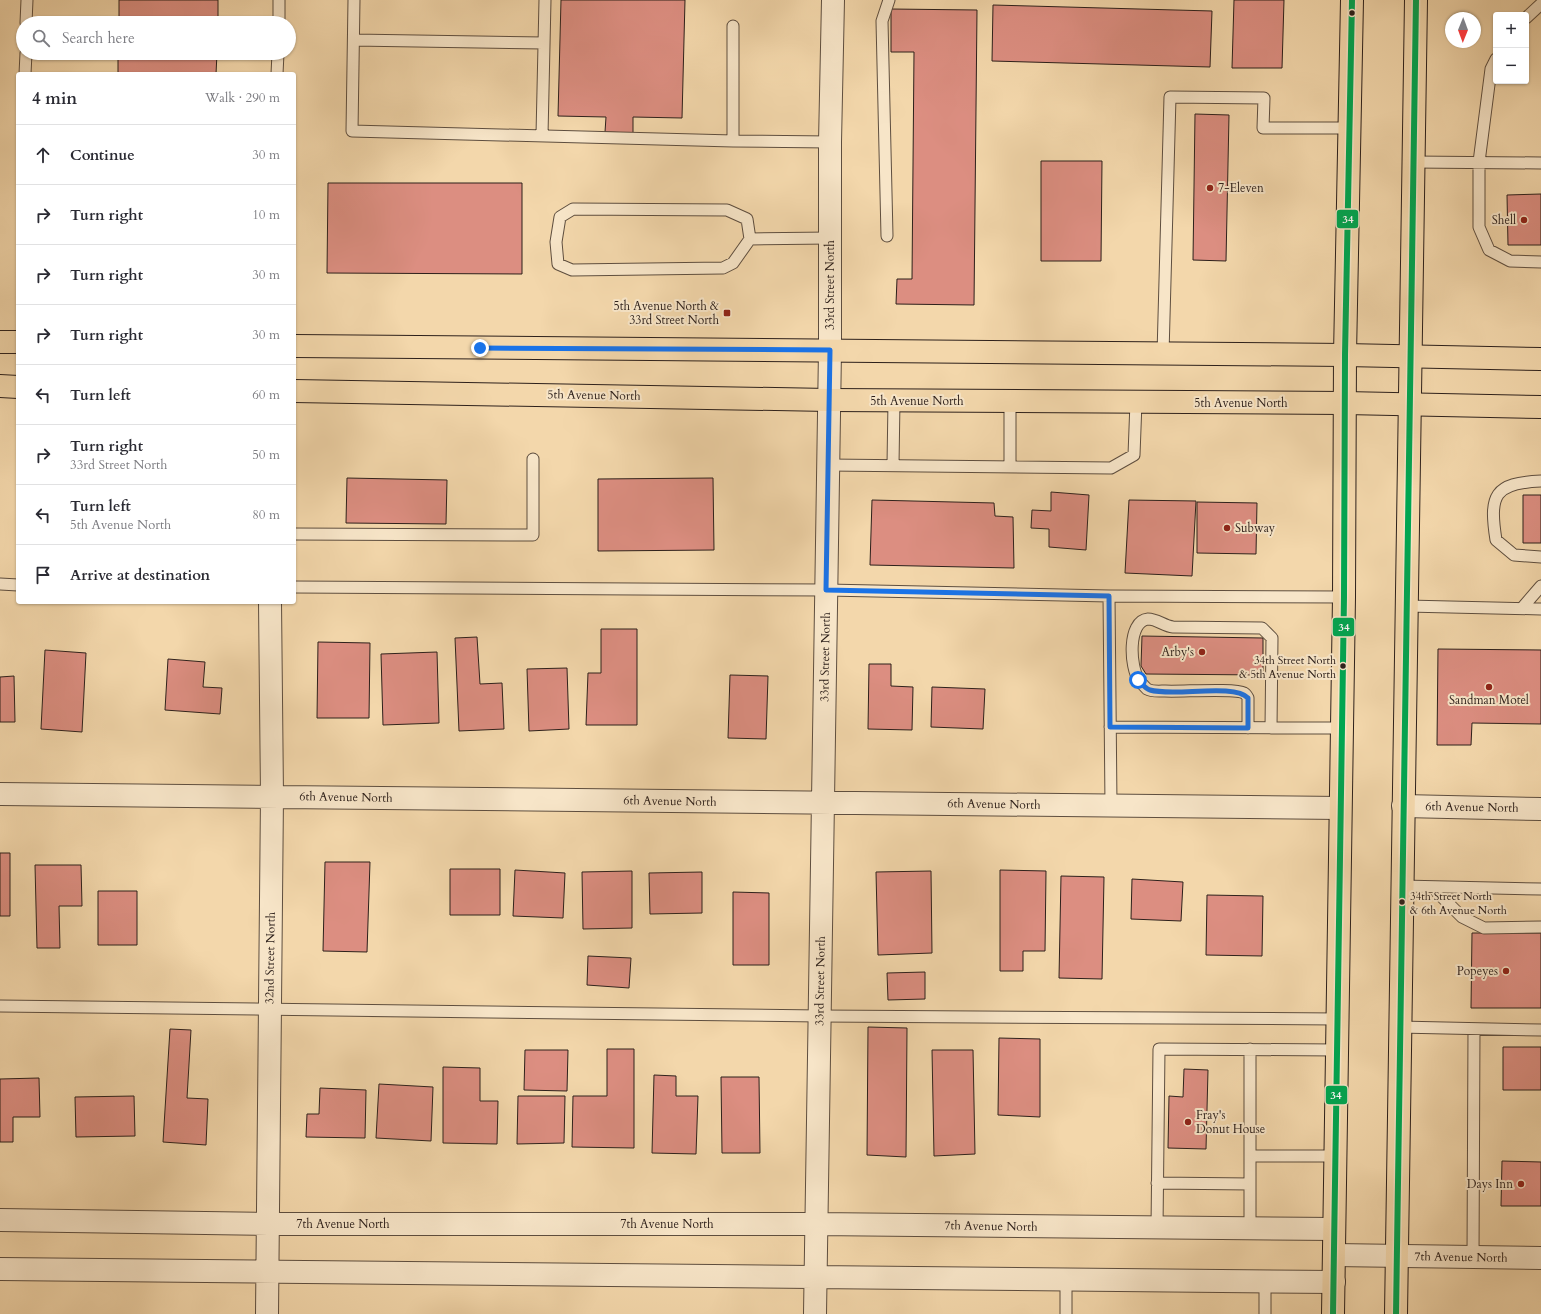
<!DOCTYPE html>
<meta charset="utf-8">
<style>
body{margin:0;font-family:Cardo,serif;background:#f2f2f3;color:#2b2b33}
.controls{position:absolute;right:12px;top:12px;display:grid;overflow:hidden;border-radius:4px;box-shadow:0 1px 3px #0004}
.controls button{width:36px;height:36px;display:grid;place-items:center;padding:0;border:0;border-bottom:1px solid #e1e1e2;background:#fff;color:#2b2b33;font:20px sans-serif}
.compass{position:absolute;left:1445px;top:12px;width:36px;height:36px;border-radius:50%;background:#fff;box-shadow:0 1px 3px #0004;rotate:181deg}
.stop{position:absolute;width:12px;height:12px;margin:-9px;border:3px solid #1a73e8;border-radius:50%;background:#fff}
.stop.end{background:#1a73e8;border-color:#fff;box-shadow:0 1px 4px #0008}
.list{margin:0;padding:0;list-style:none}
h2{display:flex;justify-content:space-between;align-items:center;height:52px;margin:0;padding:0 16px;font-size:17px}
h2 small{font-size:13px;font-weight:400;color:#7c7c81}
.list li{display:grid;grid-template-columns:26px 1fr auto;gap:12px;align-items:center;box-sizing:border-box;height:60px;padding:0 16px;border-top:1px solid #e1e1e2}
.list b{display:block;font-size:15px;white-space:nowrap}
.list p{margin:0;font-size:13px;white-space:nowrap;color:#7c7c81}
.list em{font-size:13px;font-style:normal;color:#7c7c81}
.icon{flex:none;width:22px;height:22px;fill:none;stroke:currentColor;stroke-width:2;stroke-linecap:round;stroke-linejoin:round}
.map{position:relative;flex:none;width:1541px;height:1314px;overflow:hidden}
.search{position:absolute;background:#fff;box-shadow:0 1px 3px #0004;left:16px;top:16px;width:280px;height:44px;display:flex;align-items:center;gap:10px;box-sizing:border-box;padding:0 14px;border-radius:22px;color:#7c7c81;font-size:15px}
.panel{position:absolute;background:#fff;box-shadow:0 1px 3px #0004;left:16px;top:72px;width:280px;height:532px;border-radius:4px}
.map>svg:first-child{display:block}
</style>
<div class="map">
<svg width="1541" height="1314" viewBox="0 0 1541 1314">
<rect width="100%" height="100%" fill="#f3d7ab"/>
<filter id="stains"><feTurbulence type="fractalNoise" baseFrequency=".005" numOctaves="4"/><feColorMatrix values="0 0 0 0 .2 0 0 0 0 .09 0 0 0 0 .02 0 0 0 .5 -.17"/></filter>
<radialGradient id="worn" r=".72"><stop offset=".6" stop-color="#630" stop-opacity="0"/><stop offset="1" stop-color="#630" stop-opacity=".3"/></radialGradient>
<!-- building -->
<path fill="#dc8e81" stroke="#2d201b" d="M119,0H218V23H119Z
M561,0H685L682,118L633,117V133L605,132L606,117L558,116Z
M1234,0H1284L1282,68H1232Z
M993,5L1212,11L1210,67L992,61Z
M891,9L977,10L974,305L896,304L897,279H912L914,52H891Z
M118,53H217L216,74H118Z
M1195,114L1229,115L1226,261L1193,260Z
M1041,161H1102L1101,261H1041Z
M328,183H522V274L327,273Z
M1541,194V245H1508L1507,195Z
M347,478L447,480L446,524L346,523Z
M713,478L714,550L598,551V479Z
M1051,492L1089,495L1086,550L1049,547V529L1031,528L1032,510L1051,511Z
M1523,495H1541V543H1523Z
M872,500L994,503L995,516L1013,517L1014,568L870,565Z
M1129,500L1196,501L1192,576L1125,573Z
M1197,502L1257,503L1256,554L1197,553Z
M601,629H637V725H586L588,673H601Z
M1142,636L1263,638V675L1146,674L1141,666Z
M477,637L480,684L502,683L504,729L459,731L455,638Z
M318,642L370,643L369,718H317Z
M1438,649L1541,650V724L1472,723L1471,745H1437Z
M45,650L86,653L82,732L41,729Z
M437,652L439,723L383,725L381,654Z
M168,659L205,662L203,687L222,688L220,714L165,710Z
M869,664H891V686L913,687L912,730L868,729Z
M567,668L569,729L529,731L527,669Z
M730,675L768,676L766,739L728,738Z
M14,676L15,722H0V677Z
M932,687L985,689L983,729L931,727Z
M0,853H10V916H0Z
M325,862H370L367,952L323,951Z
M35,865H81L82,906H59L60,948H37Z
M450,869H500V915H450Z
M515,870L565,873L563,918L513,916Z
M1000,870L1046,871L1045,951H1023V971H1000Z
M632,871V928L583,929L582,872Z
M931,871L932,953L878,955L876,872Z
M702,872V913L650,914L649,873Z
M1061,876L1104,877L1102,979L1059,978Z
M1132,879L1183,882L1181,921L1131,919Z
M98,891H137V945H98Z
M733,892L769,893V965H733Z
M1207,895L1263,896L1262,956L1206,955Z
M1472,933H1541V1008H1471Z
M588,956L631,958L629,988L587,985Z
M925,972V999L888,1000L887,973Z
M868,1027L907,1028L906,1157L867,1155Z
M170,1029L191,1030L187,1098L208,1099L206,1145L163,1142Z
M999,1038L1040,1039V1117L998,1115Z
M1503,1047H1541V1090H1503Z
M607,1049H634V1148L572,1147L573,1096H607Z
M525,1050H568L567,1091L524,1090Z
M932,1050H973L975,1154L934,1156Z
M443,1067L480,1068V1101H498L497,1144L443,1143Z
M1184,1069L1208,1070L1206,1149L1168,1148L1169,1096L1183,1097Z
M654,1075L676,1076V1096H698L696,1154L652,1153Z
M721,1077H759L760,1153H722Z
M39,1078L40,1117H13V1142H0V1079Z
M379,1084L433,1087L431,1141L376,1138Z
M320,1088L366,1090L365,1138L306,1137L307,1114H319Z
M134,1096L135,1136L76,1137L75,1097Z
M518,1096H565L564,1143L517,1144Z
M1502,1161L1541,1162V1206H1501Z"/>
<g fill="none" stroke-linecap="round" stroke-linejoin="round">
<defs>
<path id="service" d="M354,0L352,131L733,141
M1526,18L1541,4
M26,23L27,0
M279,23V0
M733,26V141L830,142
M354,40L544,43
M1496,59L1491,69L1479,162V227L1489,250L1510,261L1541,262
M25,74L26,53
M277,74L278,53
M542,135L545,0
M1413,162L1541,163
M573,209L727,210L747,219L750,239L733,263L723,268L572,270L558,264L556,242L560,217Z
M887,236L882,21L889,0
M750,239L830,238
M1163,354L1170,97L1264,98L1263,128H1349
M828,465L1111,468L1134,455L1136,402
M893,465L894,401
M1010,467V401
M1541,481C1494,483 1489,495 1496,540L1514,555L1541,557
M294,534L533,535V459
M0,584L18,585
M294,587L827,590L1109,596L1344,597
M1109,596L1111,805
M1407,606L1541,609
M1522,608L1541,586
M1110,727L1341,728
M1248,728V698C1247,696 1246,694 1244,693C1235,688 1179,692 1165,691C1160,691 1152,692 1147,689C1145,687 1141,683 1139,680C1130,668 1127,621 1148,619C1157,619 1164,626 1173,627L1262,628L1272,638L1271,728
M1402,886L1541,889
M1432,887L1462,917L1484,928L1541,927
M0,1006L820,1016L1337,1019
M1399,1027L1541,1030
M1250,1156H1336
M1157,1183L1250,1184
M1157,1228L1159,1049L1337,1050
M1250,1228V1049
M1473,1257L1474,1029
M1066,1280V1314
M1265,1282V1314"/>
<path id="minor" d="M0,794L1340,808
M1403,806L1541,809
M0,1220L268,1224H816L1334,1229
M1334,1255L1541,1258
M0,1269L1334,1282
M267,1314L272,796L270,602
M815,1314L830,350V142L833,0"/>
<path id="primary" d="M0,342H18
M294,346L1345,355L1541,359
M0,386L18,387
M294,391L829,400L1345,403L1541,407"/>
<path id="trunk" d="M1333,1314L1344,597L1345,355L1352,0
M1396,1314L1416,0"/>
</defs>
<!-- service casing -->
<use href="#service" stroke="#5e4e3f" stroke-width="13"/>
<!-- minor casing -->
<use href="#minor" stroke="#5e4e3f" stroke-width="24"/>
<!-- primary casing -->
<use href="#primary" stroke="#2d201b" stroke-width="24"/>
<!-- trunk casing -->
<use href="#trunk" stroke="#2d201b" stroke-width="24"/>
<!-- service -->
<use href="#service" stroke="#f7e5c8" stroke-width="11"/>
<!-- minor -->
<use href="#minor" stroke="#f7e5c8" stroke-width="22"/>
<!-- primary -->
<use href="#primary" stroke="#f3d7ab" stroke-width="22"/>
<!-- trunk -->
<use href="#trunk" stroke="#f3d7ab" stroke-width="22"/>
<defs>
<path id="bus-1" d="M1333,1314L1344,597L1345,355L1352,0
M1396,1314L1416,0"/>
</defs>
<!-- bus-1 casing -->
<use href="#bus-1" stroke="#f7e5c8" stroke-width="9"/>
<!-- bus-1 -->
<use href="#bus-1" stroke="#00a651" stroke-width="6"/>
</g>
<g fill="none" stroke-linecap="round" stroke-linejoin="round">
<!-- route -->
<path stroke="#1a73e8" stroke-width="5" d="M480,348L830,350L826,590L1109,596L1110,727L1248,728V698C1234,683 1173,697 1150,690C1146,689 1141,683 1138,680"/>
</g>
<!-- markers -->
<g fill="#2d201b" stroke="#f7e5c8" stroke-width="1.5">
<circle cx="1352" cy="13" r="3.5"/>
<circle cx="1343" cy="666" r="3.5"/>
<circle cx="1402" cy="902" r="3.5"/>
</g>
<g fill="#8f2418" stroke="#f7e5c8" stroke-width="1.5">
<circle cx="1210" cy="188" r="4"/>
<circle cx="1524" cy="220" r="4"/>
<rect x="723" y="309" width="8" height="8" rx="2"/>
<circle cx="1227" cy="528" r="4"/>
<circle cx="1202" cy="652" r="4"/>
<circle cx="1489" cy="687" r="4"/>
<circle cx="1506" cy="971" r="4"/>
<circle cx="1188" cy="1122" r="4"/>
<circle cx="1521" cy="1184" r="4"/>
</g>
<g text-anchor="middle" dominant-baseline="central" stroke-width="4" stroke-linejoin="round" paint-order="stroke">
<!-- bus labels -->
<g font-size="11" fill="#2d201b" stroke="#f7e5c8" text-anchor="end">
<text x="1336" y="660">34th Street North<tspan x="1336" dy="14">&amp; 5th Avenue North</tspan></text>
<text x="1410" y="896" text-anchor="start">34th Street North<tspan x="1410" dy="14">&amp; 6th Avenue North</tspan></text>
</g>
<!-- poi labels -->
<g font-size="12" fill="#2d201b" stroke="#f7e5c8" text-anchor="end">
<text x="1218" y="188" text-anchor="start">7-Eleven</text>
<text x="1516" y="220">Shell</text>
<text x="719" y="306">5th Avenue North &amp;<tspan x="719" dy="14">33rd Street North</tspan></text>
<text x="1235" y="528" text-anchor="start">Subway</text>
<text x="1194" y="652">Arby's</text>
<text x="1489" y="700" text-anchor="middle">Sandman Motel</text>
<text x="1498" y="971">Popeyes</text>
<text x="1196" y="1115" text-anchor="start">Fray's<tspan x="1196" dy="14">Donut House</tspan></text>
<text x="1513" y="1184">Days Inn</text>
</g>
<!-- street labels -->
<g font-size="12" fill="#2d201b" stroke="#f7e5c8">
<text transform="translate(830 285) rotate(-90)">33rd Street North</text>
<text transform="translate(594 395) rotate(1)">5th Avenue North</text>
<text x="917" y="401">5th Avenue North</text>
<text x="1241" y="403">5th Avenue North</text>
<text transform="translate(825 657) rotate(-89)">33rd Street North</text>
<text transform="translate(346 797) rotate(1)">6th Avenue North</text>
<text transform="translate(670 801) rotate(1)">6th Avenue North</text>
<text transform="translate(994 804) rotate(1)">6th Avenue North</text>
<text transform="translate(1472 807) rotate(1)">6th Avenue North</text>
<text transform="translate(270 958) rotate(-89)">32nd Street North</text>
<text transform="translate(820 981) rotate(-89)">33rd Street North</text>
<text x="343" y="1224">7th Avenue North</text>
<text x="667" y="1224">7th Avenue North</text>
<text transform="translate(991 1226) rotate(1)">7th Avenue North</text>
<text transform="translate(1461 1257) rotate(1)">7th Avenue North</text>
</g>
</g>
<g stroke="#f7e5c8" stroke-width="1.5">
<rect x="1336" y="209" width="23" height="20" rx="4" fill="#00a651"/>
<rect x="1332" y="617" width="23" height="20" rx="4" fill="#00a651"/>
<rect x="1325" y="1085" width="23" height="20" rx="4" fill="#00a651"/>
</g>
<g font-size="11" text-anchor="middle" font-weight="bold" fill="#fff">
<text x="1348" y="223">34</text>
<text x="1344" y="631">34</text>
<text x="1336" y="1099">34</text>
</g>
<rect width="100%" height="100%" filter="url(#stains)"/>
<rect width="100%" height="100%" fill="url(#worn)"/>
</svg>
<div class="controls">
<button>+</button>
<button>−</button>
</div>
<svg class="compass" viewBox="-18 -18 36 36"><path d="M0-13l5 13h-10z" fill="#e53935"/><path d="M0 13l5-13h-10z" fill="#7c7c81"/></svg>
<div class="stop" style="left:1138px;top:680px"></div>
<div class="stop end" style="left:480px;top:348px"></div>
<div class="search"><svg class="icon" aria-label="search" viewBox="0 0 24 24"><circle cx="10" cy="10" r="6"/><path d="M15 15l6 6"/></svg>Search here</div>
<section class="panel">
<h2>4 min<small>Walk · 290 m</small></h2>
<ul class="list">
<li><svg class="icon" aria-label="ahead" viewBox="0 0 24 24"><path d="M12 20V5M6 11l6-6 6 6"/></svg><div><b>Continue</b></div><em>30 m</em></li>
<li><svg class="icon" aria-label="right" viewBox="0 0 24 24"><path d="M7 20v-9h11M14 6l5 5-5 5"/></svg><div><b>Turn right</b></div><em>10 m</em></li>
<li><svg class="icon" aria-label="right" viewBox="0 0 24 24"><path d="M7 20v-9h11M14 6l5 5-5 5"/></svg><div><b>Turn right</b></div><em>30 m</em></li>
<li><svg class="icon" aria-label="right" viewBox="0 0 24 24"><path d="M7 20v-9h11M14 6l5 5-5 5"/></svg><div><b>Turn right</b></div><em>30 m</em></li>
<li><svg class="icon" aria-label="left" viewBox="0 0 24 24"><path d="M17 20v-9H6M10 6l-5 5 5 5"/></svg><div><b>Turn left</b></div><em>60 m</em></li>
<li><svg class="icon" aria-label="right" viewBox="0 0 24 24"><path d="M7 20v-9h11M14 6l5 5-5 5"/></svg><div><b>Turn right</b><p>33rd Street North</p></div><em>50 m</em></li>
<li><svg class="icon" aria-label="left" viewBox="0 0 24 24"><path d="M17 20v-9H6M10 6l-5 5 5 5"/></svg><div><b>Turn left</b><p>5th Avenue North</p></div><em>80 m</em></li>
<li><svg class="icon" aria-label="arrive" viewBox="0 0 24 24"><path d="M6 21V4h12l-3 4 3 4H6"/></svg><div><b>Arrive at destination</b></div></li>
</ul>
</section>
</div>
